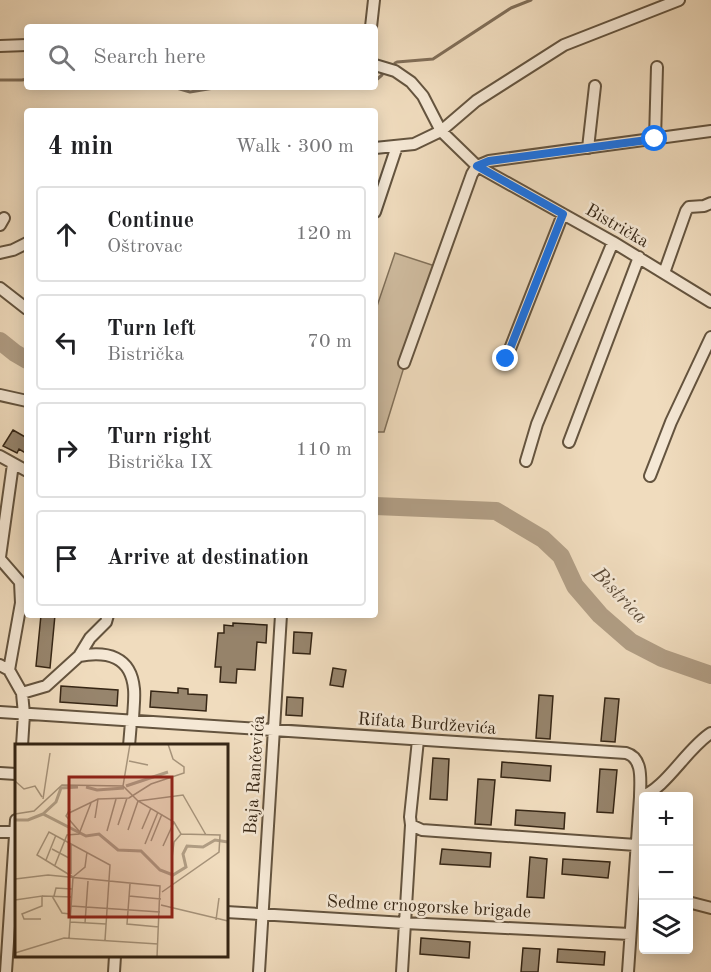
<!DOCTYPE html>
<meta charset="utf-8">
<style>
body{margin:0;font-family:"Old Standard TT",serif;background:#f6f6f6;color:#202124}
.controls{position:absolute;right:18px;bottom:18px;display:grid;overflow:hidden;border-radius:6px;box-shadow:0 3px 15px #0003}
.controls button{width:54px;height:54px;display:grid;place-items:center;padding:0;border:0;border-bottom:2px solid #e0e0e0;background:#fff;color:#202124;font:30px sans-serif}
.stop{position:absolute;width:18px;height:18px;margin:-14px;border:4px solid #1a73e8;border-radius:50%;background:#fff}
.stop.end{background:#1a73e8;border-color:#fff;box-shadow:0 2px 6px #0008}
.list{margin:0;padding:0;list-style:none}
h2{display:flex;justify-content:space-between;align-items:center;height:78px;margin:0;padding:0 24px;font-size:26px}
h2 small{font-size:20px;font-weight:400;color:#757577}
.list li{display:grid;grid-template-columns:39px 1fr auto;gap:18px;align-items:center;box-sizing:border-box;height:96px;margin:0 12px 12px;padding:0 12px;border:2px solid #e0e0e0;border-radius:6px}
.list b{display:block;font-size:22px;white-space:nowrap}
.list p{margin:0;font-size:20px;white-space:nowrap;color:#757577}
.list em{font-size:20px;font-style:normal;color:#757577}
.icon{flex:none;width:33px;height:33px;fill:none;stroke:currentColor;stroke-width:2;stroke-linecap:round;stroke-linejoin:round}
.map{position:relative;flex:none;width:711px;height:972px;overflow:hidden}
.search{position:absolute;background:#fff;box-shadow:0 3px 15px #0003;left:24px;top:24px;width:354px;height:66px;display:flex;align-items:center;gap:15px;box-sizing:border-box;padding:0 21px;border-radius:6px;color:#757577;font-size:22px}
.panel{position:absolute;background:#fff;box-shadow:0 3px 15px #0003;left:24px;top:108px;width:354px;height:510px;border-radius:6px}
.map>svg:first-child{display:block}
</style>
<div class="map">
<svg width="711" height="972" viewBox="0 0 711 972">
<rect width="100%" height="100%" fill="#f0dcbe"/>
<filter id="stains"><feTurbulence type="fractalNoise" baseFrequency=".00333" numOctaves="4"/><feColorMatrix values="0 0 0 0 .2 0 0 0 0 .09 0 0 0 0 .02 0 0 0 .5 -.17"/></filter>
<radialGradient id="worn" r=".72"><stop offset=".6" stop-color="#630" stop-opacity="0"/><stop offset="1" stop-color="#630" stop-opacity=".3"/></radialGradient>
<!-- green -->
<path fill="#d0bda1" stroke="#83725b" stroke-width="1.5" d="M395,253L435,266L384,432H375V312Z"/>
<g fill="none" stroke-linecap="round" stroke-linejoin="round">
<!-- stream -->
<path stroke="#806e58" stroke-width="3" d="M395,63L397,62L433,59L511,8L531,0
M0,80H22L27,79
M375,81L382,75
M173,87L190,92L220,87"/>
<!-- river -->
<path stroke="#b19e85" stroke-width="18" d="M0,341L15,353L27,360
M375,506L496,511L543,539L561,556L575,586L600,615L631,642L662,658L711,675"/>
</g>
<!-- building -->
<path fill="#97856d" stroke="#362615" stroke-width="1.5" d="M13,430L27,438V454L19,449L17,453L3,446Z
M41,615H55L50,668L36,666Z
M233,623L267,625L266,643L257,642L255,670L237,669L236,683L220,682L221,667H215L218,633H224V625L233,626Z
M294,632L312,633L310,654L293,653Z
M333,668L346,670L343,687L330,685Z
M61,686L118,690L117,706L60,702Z
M178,688L188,689V694L207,695L206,711L150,707L151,691L178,693Z
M539,695L553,696L550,739L536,738Z
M287,697L303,698L302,716L286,715Z
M605,698L619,699L615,742L601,741Z
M433,758L449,759L447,800L430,799Z
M502,762L551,766L550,781L501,777Z
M600,769L617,770L613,813L597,812Z
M478,779L495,780L491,825L475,824Z
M516,810L565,813L564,829L515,825Z
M442,849L491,853L490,867L440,864Z
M530,857L547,859L544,898L527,897Z
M563,859L610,862L608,878L562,874Z
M421,938L470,942L469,958L420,954Z
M523,948L540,949L538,972H521Z
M558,949L605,952L604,965L557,962Z"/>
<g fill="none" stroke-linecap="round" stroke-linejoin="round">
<defs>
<path id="minor" d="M371,27L374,0
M0,46L27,45
M375,65L395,71L411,82L423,96L441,131L477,166L613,242L711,302
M655,139L657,67
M375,148L414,144L441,131L476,101L564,45L679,0
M588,148L595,86
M477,166L489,161L711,131
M375,212L397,146
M0,225L4,218
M0,253L13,250L27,243
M664,273L686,211L689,207L704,206L711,203
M0,288L27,309
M506,359L563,214
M404,363L472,174L477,166
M0,395L27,401
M569,442L639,257
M0,456L27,471
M526,461L537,424L613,242
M650,476L671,422L711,337
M0,557L13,464
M0,559L20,582L21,603L9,670
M79,656C107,651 131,656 134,689C135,699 133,711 133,722
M0,665L9,670L22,693L24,714L22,746
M22,693L46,686L79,656L90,638L106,622L108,615
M0,712L626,753C644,758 640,782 640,797L628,972
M129,746L131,722
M0,773L16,774
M640,797C665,790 687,748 711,733
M411,825L422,830L636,845
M0,832H16
M688,902L711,908
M226,912L405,923L630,934
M6,972L16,820
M114,972L115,956
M259,972L281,615
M402,972L411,825L410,817L418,740"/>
</defs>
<!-- minor casing -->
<use href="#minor" stroke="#64543f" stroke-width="14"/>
<!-- minor -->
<use href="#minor" stroke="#f5e8d5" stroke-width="10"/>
</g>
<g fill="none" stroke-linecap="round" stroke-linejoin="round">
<!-- route -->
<path stroke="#1a73e8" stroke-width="8" d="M506,359L563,214L477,166L489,161L655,139"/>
</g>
<g text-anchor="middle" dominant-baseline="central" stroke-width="5" stroke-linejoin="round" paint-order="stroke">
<!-- street labels -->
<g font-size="18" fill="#362615" stroke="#f5e8d5">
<text transform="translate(617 226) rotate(30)">Bistrička</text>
<text transform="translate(427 724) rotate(4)">Rifata Burdževića</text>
<text transform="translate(255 775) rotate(-86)">Baja Rančevića</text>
<text transform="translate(429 907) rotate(3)">Sedme crnogorske brigade</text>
</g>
<!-- water labels -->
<g font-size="20" font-style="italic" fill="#5b4a37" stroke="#f5e8d5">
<text transform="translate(619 596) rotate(46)">Bistrica</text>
</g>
</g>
<!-- overview -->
<g transform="translate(15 744)">
<rect width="213" height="213" fill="#f0dcbe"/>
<path fill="none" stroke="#b19e85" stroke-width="3" d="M111,42L153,28M71,43L82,46L109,44M28,70L41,58L46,44L63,43M0,76H13L28,70L71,92L84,90L103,106L126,107L145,126L158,131L171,123L168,110L172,102L188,103L200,96L213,98"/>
<path fill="none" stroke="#a6937a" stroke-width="1.5" d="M114,17L133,21M0,37L9,45L20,42L27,53M108,42L115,0M28,55L35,9M123,57L168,51L191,91M55,65L51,72L64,87M0,70L19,67L47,41L108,42L123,57L159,78L166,90L205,91L204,108L147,148M52,70L83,55L114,54L136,40L169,29V23L158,15L153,0M80,74L83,55M103,81L112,54M127,85L136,64M113,86L123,57M92,87L101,55M136,97L147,70M130,100L143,68M148,102L159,78M37,105L54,114M157,114L159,98L166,90M31,116L41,91M40,121L52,91L64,90L76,59M56,130V100M58,133L70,123L72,108M0,135L33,131L145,142L142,213M115,140L112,180L144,183M27,152L57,153M37,152L47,169L55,170M39,152L41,144L57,145M114,152L146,155M0,156L27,152V162L7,170L9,175H26M146,161L213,177M56,162L145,168M201,176L204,154M55,178L91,180M70,179L73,137M54,194L58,133L22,111L34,88L95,121L90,196M0,209L49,194L143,200"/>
<path fill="#8f2418" fill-opacity="0.15" stroke="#8f2418" stroke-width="3" d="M54,33H157V173H54Z"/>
<rect width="213" height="213" fill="none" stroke="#362615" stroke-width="3"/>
</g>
<rect width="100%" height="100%" filter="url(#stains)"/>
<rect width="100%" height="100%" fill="url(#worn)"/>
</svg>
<div class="controls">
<button>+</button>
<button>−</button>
<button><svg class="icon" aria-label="layers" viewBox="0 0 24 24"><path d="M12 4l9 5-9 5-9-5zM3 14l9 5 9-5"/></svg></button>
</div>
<div class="stop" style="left:655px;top:139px"></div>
<div class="stop end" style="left:506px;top:359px"></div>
<div class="search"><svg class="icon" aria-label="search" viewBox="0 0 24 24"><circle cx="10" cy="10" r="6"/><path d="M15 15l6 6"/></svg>Search here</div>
<section class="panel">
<h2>4 min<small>Walk · 300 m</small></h2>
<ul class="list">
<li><svg class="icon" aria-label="ahead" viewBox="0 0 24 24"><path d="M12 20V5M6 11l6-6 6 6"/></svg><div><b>Continue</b><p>Oštrovac</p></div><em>120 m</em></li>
<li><svg class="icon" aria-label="left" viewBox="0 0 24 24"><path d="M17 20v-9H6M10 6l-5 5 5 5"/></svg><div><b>Turn left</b><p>Bistrička</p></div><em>70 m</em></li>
<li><svg class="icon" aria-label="right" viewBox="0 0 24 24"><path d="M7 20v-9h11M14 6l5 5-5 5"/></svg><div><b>Turn right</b><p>Bistrička IX</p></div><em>110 m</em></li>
<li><svg class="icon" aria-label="arrive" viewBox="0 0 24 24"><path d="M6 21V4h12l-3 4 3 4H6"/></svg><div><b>Arrive at destination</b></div></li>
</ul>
</section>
</div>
